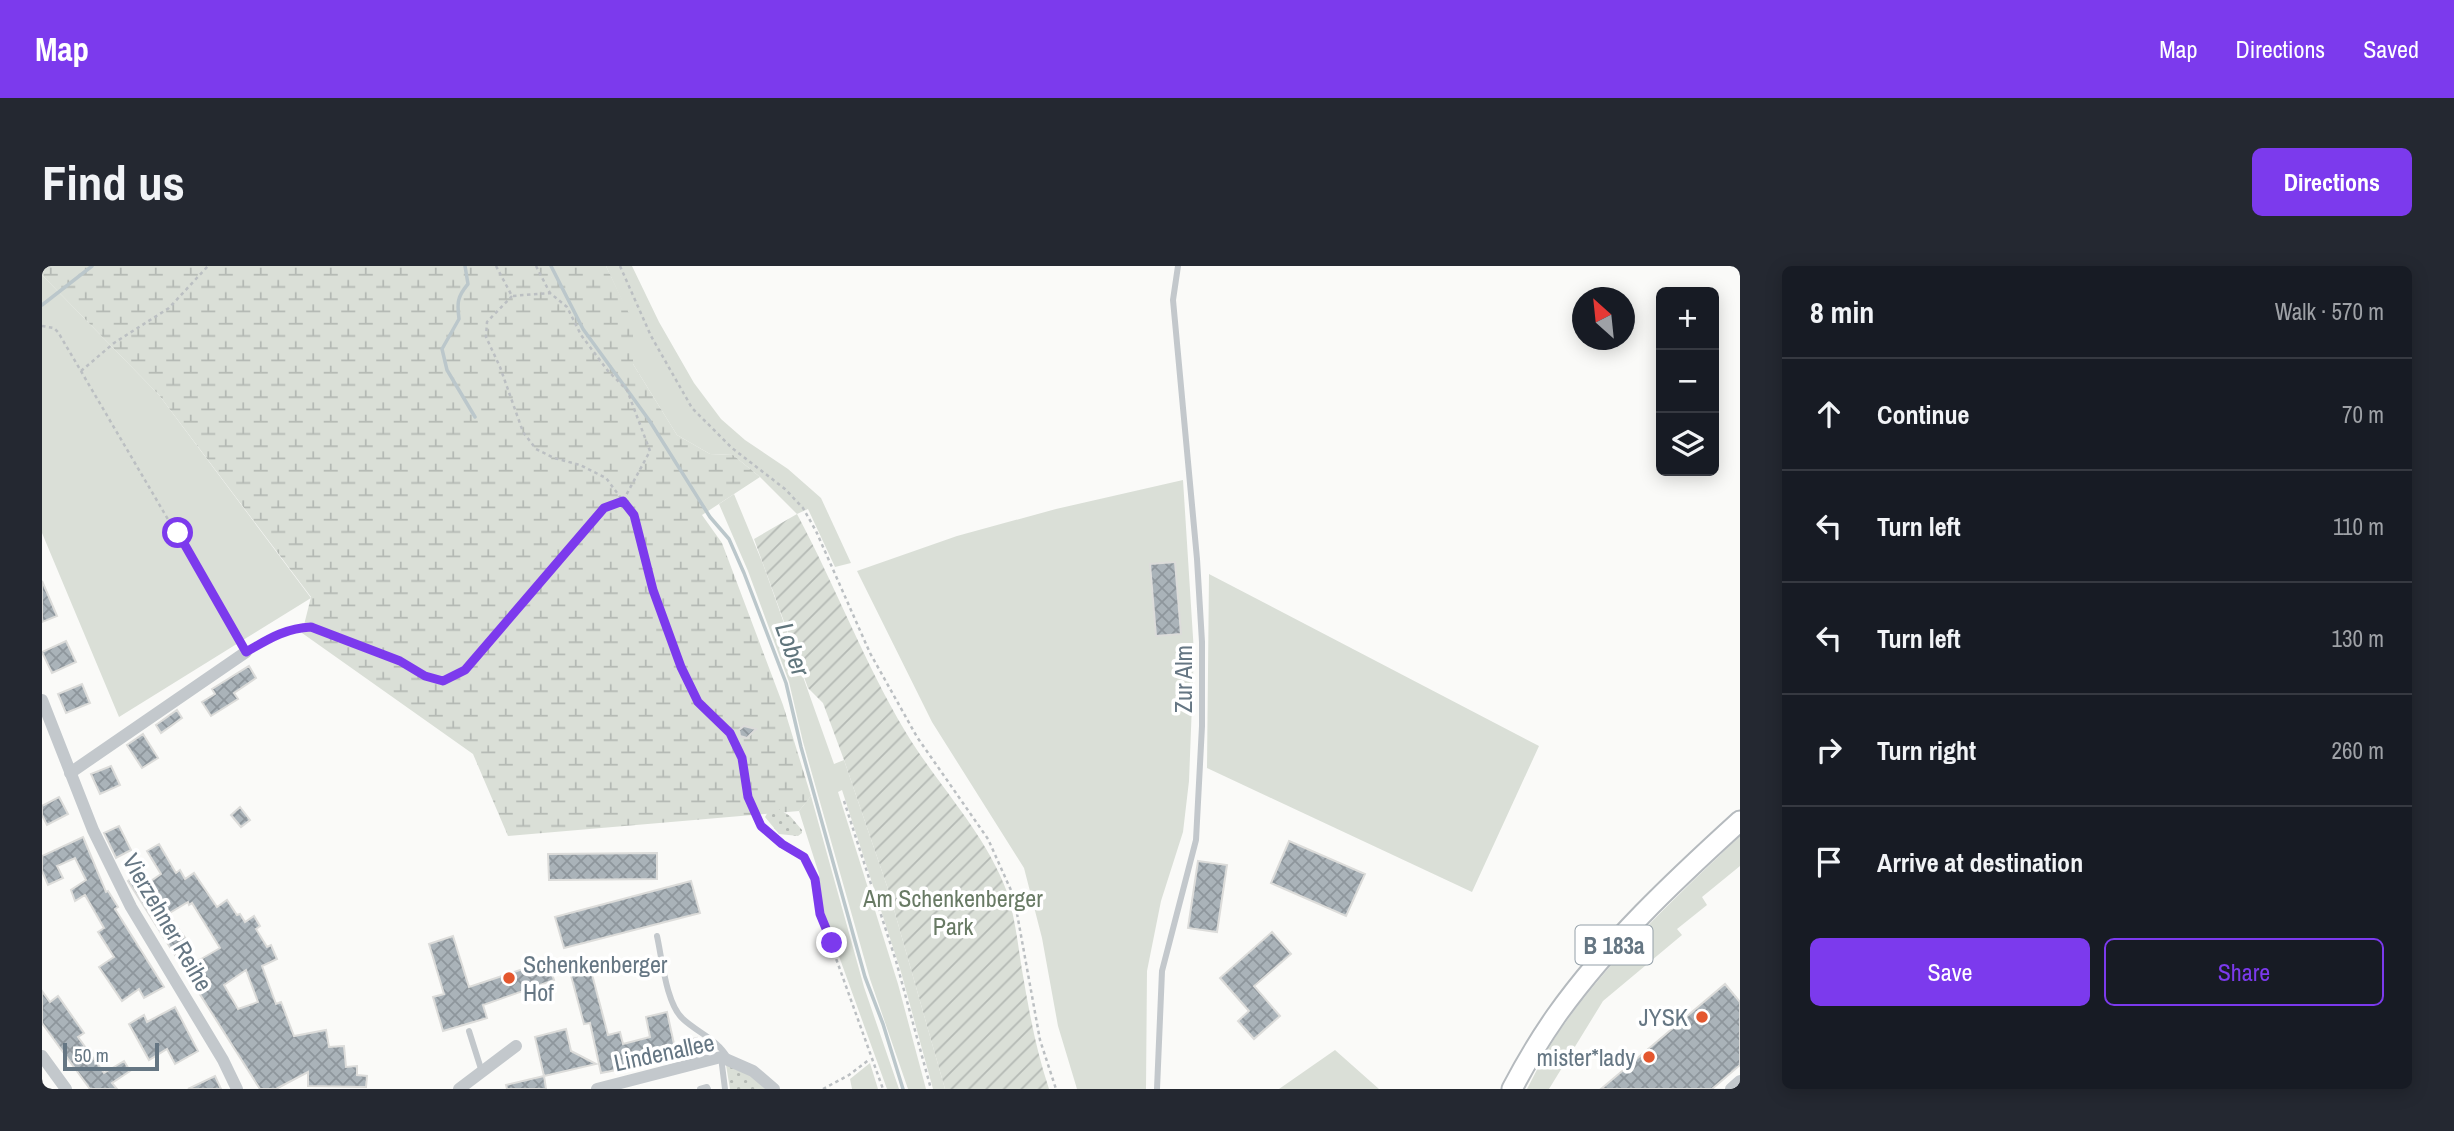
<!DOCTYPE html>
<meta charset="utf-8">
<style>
body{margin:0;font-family:"Archivo Narrow",sans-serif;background:#242831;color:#f1f3f6}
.controls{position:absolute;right:21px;top:21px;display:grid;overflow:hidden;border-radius:10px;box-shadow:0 4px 18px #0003}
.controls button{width:63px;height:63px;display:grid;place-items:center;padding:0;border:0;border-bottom:2px solid #363941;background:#171b24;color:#f1f3f6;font:35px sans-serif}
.compass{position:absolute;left:1530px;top:21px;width:63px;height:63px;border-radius:50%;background:#171b24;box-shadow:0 4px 18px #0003;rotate:333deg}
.scale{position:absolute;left:21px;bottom:18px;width:96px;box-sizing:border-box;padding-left:7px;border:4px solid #657683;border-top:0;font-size:19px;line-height:24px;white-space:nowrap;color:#657683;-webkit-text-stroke:5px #fff;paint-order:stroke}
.stop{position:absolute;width:21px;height:21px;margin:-16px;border:5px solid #7c3aed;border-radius:50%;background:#fff}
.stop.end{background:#7c3aed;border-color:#fff;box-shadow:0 2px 7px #0008}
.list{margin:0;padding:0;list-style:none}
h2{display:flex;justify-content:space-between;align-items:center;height:91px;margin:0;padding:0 28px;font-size:30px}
h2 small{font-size:23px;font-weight:400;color:#9ea1a6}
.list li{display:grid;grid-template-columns:46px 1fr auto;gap:21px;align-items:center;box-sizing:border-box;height:112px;padding:0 28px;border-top:2px solid #363941}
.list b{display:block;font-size:26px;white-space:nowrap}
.list em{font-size:23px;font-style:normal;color:#9ea1a6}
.actions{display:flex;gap:14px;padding:21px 28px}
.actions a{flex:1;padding:16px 0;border:2px solid #7c3aed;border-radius:10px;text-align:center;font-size:24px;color:#7c3aed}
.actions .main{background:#7c3aed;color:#fff}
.icon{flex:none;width:38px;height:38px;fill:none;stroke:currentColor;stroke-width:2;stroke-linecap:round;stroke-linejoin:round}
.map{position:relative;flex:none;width:1698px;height:823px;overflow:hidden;border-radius:10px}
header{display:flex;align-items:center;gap:42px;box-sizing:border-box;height:98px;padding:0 35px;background:#7c3aed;color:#fff}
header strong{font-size:33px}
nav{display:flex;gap:38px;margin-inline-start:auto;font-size:24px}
.intro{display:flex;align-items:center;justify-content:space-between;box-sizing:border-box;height:168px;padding:0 42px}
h1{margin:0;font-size:49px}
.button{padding:18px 32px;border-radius:10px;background:#7c3aed;color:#fff;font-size:24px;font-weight:700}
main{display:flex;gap:42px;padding:0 42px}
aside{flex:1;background:#171b24;border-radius:10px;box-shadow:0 4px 18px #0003}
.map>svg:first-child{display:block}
</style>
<header>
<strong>Map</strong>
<nav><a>Map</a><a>Directions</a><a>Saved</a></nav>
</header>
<div class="intro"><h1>Find us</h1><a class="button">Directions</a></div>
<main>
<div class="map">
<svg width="1698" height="823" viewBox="0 0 1698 823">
<defs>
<pattern id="wetland-marsh" width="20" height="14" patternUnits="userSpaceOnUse" patternTransform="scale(1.75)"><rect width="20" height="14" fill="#dadfd7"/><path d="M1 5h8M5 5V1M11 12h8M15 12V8" fill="none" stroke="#b4b9b4"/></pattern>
<pattern id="park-dots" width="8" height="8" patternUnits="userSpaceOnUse" patternTransform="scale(1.75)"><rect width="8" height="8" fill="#dadfd7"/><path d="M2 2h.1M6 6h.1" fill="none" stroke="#b4b9b4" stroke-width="1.8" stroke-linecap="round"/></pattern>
<pattern id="garden-furrows" width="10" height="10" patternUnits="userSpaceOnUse" patternTransform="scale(1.75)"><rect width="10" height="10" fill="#dadfd7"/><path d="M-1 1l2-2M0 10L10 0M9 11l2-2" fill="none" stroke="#b4b9b4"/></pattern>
<pattern id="building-cross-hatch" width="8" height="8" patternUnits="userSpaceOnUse" patternTransform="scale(1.75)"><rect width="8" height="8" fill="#aab3b9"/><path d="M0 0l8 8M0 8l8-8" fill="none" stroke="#8e969c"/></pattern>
</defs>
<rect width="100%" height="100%" fill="#fafaf8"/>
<!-- grass -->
<path fill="#dadfd7" d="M564,0H590L617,56L652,117L679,153L703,174L746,203L779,232L809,297L793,301L766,243L755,248L718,211L691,189L668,188L635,169L591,98L590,56Z
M0,9L117,129L269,332L77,451L0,267Z
M1141,214L1152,387L1147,515L1141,566L1119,635L1105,705L1104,823H1035L1016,760L1000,672L982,602L890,456L815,305L915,270L1014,243Z
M692,228L721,298L792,498L802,494L847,626L903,823H891L859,706L800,524L796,526L856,718L884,823H866L828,713L761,476L747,416L706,305L677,238Z
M1167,308L1497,480L1430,626L1165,502Z
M769,530L822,721L857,823H845L781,646L777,608L757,545Z
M1698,570V600L1660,631L1665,639L1635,663L1640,669L1561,735L1507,823H1485C1495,804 1504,785 1516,767C1567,693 1633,632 1698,570Z
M1293,784L1337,823H1237Z
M828,797L836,823H810L808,813Z"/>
<!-- wetland -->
<path fill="url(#wetland-marsh)" d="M0,0H564L591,56V98L635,169L668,188L691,189L718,211L660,249L680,277L741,439L769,530L757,545L466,570L431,488L260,367L269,331L117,129L0,9Z"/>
<!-- park -->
<path fill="url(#park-dots)" d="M730,539L748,550L760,564V567L756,570L737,568L723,551Z
M684,799L708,809L723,823H688Z"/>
<!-- garden -->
<path fill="url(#garden-furrows)" d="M755,248C793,319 822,396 863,465C896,520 943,566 965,626C973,651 976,679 980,704C987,745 994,784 1007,823H903L847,626L802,494L781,437L766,422L712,273Z"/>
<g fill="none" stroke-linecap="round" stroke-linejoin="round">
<!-- stream -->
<path stroke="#bbc7cb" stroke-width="3.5" d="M423,0L426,18C415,31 415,37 417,53L400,83L405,104L433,151
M509,0L541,63L607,154L668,251L687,273L702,307L744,417L759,481L823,711L841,758L861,823
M0,39L50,0"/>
</g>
<!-- building -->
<path fill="url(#building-cross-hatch)" stroke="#dcdcda" stroke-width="2" fill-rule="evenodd" d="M1133,296L1139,368L1114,370L1108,298Z
M0,315L15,350L0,356Z
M24,375L34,396L10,407L0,386Z
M207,400L214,412L192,427L196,433L169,450L160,436L173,428L170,423Z
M40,418L48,437L24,447L16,428Z
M135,444L140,452L119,467L114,459Z
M702,460L714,463L705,472L698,470L697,464Z
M101,468L116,492L100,502L85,479Z
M69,500L78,519L58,528L49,508Z
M17,531L26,548L5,559L0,549V540Z
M198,541L208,554L199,561L189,549Z
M77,560L89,584L74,592L62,567Z
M41,571L64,626L66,625L76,641L73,643L122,721L102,732L97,723L80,735L57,701L72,691L56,666L62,662L43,629L33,635L29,624L44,614L33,592L15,600L21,612L6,619L0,605V590Z
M1247,575L1323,608L1304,650L1229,617Z
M117,578L134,607L138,604L143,613L152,607L175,641L185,634L195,649L198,648L203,656L212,650L218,660L214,663L225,681L229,679L235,693L220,700L234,738L239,736L252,770L284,764L287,781L302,780L304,801L315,800V809L325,810L324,821L266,820V806L234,823H218L86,615L93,610L100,621L119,608L105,585ZM146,636L147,639L150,637L178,682L154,696L142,678L146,676L126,648ZM204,704L216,736L196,743L182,719Z
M615,587V613L507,614L506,588Z
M1156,595L1185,599L1175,666L1146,662Z
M649,615L658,647L522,682L513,651Z
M1230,666L1249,688L1212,720L1238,750L1212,773L1196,755L1207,745L1178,712Z
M411,670L427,721L505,695L512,714L441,739L445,752L401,765L391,731L402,728L387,678Z
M547,697L566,769L578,766L581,778L608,771L604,751L625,746L632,778L655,772L659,787L559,807L548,757L542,758L527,702Z
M1683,718L1698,736V799L1670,823H1559Z
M0,725L8,736L16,730L42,767L36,771L62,807L82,795L88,805L70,817L75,823H48L0,757Z
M133,741L156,785L133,798L125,783L107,794L87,758L102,749L105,756Z
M524,763L529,785L554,798L502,810L493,771Z
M173,810L179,823H146Z
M502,810L504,823H465L464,819Z"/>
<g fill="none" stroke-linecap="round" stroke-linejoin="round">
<defs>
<path id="primary" d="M1470,823C1483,798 1498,773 1514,750C1566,677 1632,615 1698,555"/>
</defs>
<!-- primary casing -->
<use href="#primary" stroke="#b5babe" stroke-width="23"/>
<!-- path -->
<path stroke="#bbbfc2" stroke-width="2.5" stroke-dasharray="3.5 3.5" stroke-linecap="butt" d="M454,0L470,30L508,27L525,41L539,69L566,105L585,124L608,185L581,235L592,249L611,324L639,400L656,436L688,467L700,492L706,531L719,560L740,578L762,591L773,613L778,648L841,823
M494,0L508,27
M578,0L609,70L650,142L690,182L743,223L761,242L774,265L828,387L875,471L946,573L972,631L998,774L1014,823
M0,60L12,62L16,66L198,376
M39,105L72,77L127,42L166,0
M215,379C233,369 248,362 269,361L358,395L383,410L401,415L423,404L562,242L581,235L564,212L538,199L512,192L494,183L481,166L458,101L444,71L445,56L470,30
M802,535L854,695L889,823
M781,823L807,809L828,793"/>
<!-- service -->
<path stroke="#c3c8cc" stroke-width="6" d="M615,670C620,692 624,738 641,753C656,767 675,773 686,792
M427,765L440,806
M679,791L683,823
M658,823L665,821L666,823
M1115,823L1120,705L1154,574L1160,460V376L1155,293L1131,34L1136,0"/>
<!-- minor -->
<path stroke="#c3c8cc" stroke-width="12" d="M0,434L51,564L89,641L181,794L195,823
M28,507L204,386
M0,790L24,823
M417,823L474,780
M555,823L679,791L711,805L732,823
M1689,823L1698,815"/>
<!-- primary -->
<use href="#primary" stroke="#fff" stroke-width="19"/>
</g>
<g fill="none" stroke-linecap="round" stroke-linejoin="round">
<!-- route -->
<path stroke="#7c3aed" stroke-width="9" d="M136,267L204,386C225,374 243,362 269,361L358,395L383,410L401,415L423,404L562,242L581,235L592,249L611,324L639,401L656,436L688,467L700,492L706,531L719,560L740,578L762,591L773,613L778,648L790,677"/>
</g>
<!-- markers -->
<g fill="#e4572e" stroke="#fff" stroke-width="2.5">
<circle cx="467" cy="712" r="7"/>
<circle cx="1660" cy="751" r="7"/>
<circle cx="1607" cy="791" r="7"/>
</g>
<g text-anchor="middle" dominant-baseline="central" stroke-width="7" stroke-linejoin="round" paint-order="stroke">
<!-- shield labels -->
<rect fill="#fff" stroke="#939fa8" stroke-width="2" x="1533.5" y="659.5" width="77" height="39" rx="5"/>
<g font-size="23" font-weight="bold" fill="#657683">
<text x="1572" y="679">B 183a</text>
</g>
<!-- street labels -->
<g font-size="24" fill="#657683" stroke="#fff">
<text transform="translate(1141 413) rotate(-90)">Zur Alm</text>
<text transform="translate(126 656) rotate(60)">Vierzehner Reihe</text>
<text transform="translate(622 786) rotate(-12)">Lindenallee</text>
</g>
<!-- park labels -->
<g font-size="24" fill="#687a64" stroke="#fff">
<text x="911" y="632">Am Schenkenberger<tspan x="911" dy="28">Park</tspan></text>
</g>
<!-- poi labels -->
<g font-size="24" fill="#657683" stroke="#fff" text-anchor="end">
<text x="481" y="698" text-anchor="start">Schenkenberger<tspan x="481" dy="28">Hof</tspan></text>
<text x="1646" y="751">JYSK</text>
<text x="1593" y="791">mister*lady</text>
</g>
<!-- water labels -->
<g font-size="26" font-style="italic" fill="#60757c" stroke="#fff">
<text transform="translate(751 383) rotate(70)">Lober</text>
</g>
</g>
</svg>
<div class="controls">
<button>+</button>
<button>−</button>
<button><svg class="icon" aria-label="layers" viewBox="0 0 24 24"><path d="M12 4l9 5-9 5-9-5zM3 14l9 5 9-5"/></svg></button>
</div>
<svg class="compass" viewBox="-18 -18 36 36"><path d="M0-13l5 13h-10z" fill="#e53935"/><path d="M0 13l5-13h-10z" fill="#9ea1a6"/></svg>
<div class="scale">50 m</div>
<div class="stop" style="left:136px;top:267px"></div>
<div class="stop end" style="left:790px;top:677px"></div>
</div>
<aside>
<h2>8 min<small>Walk · 570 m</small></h2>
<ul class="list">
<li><svg class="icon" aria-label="ahead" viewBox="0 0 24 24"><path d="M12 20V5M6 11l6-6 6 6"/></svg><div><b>Continue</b></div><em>70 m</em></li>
<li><svg class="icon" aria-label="left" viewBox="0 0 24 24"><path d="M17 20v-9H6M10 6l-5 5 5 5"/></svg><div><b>Turn left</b></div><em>110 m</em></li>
<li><svg class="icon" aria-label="left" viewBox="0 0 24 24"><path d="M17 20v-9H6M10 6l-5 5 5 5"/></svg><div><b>Turn left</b></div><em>130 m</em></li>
<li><svg class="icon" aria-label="right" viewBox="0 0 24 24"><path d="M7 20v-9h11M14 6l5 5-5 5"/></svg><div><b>Turn right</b></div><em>260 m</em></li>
<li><svg class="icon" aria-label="arrive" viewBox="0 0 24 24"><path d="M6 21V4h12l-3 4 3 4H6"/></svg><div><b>Arrive at destination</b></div></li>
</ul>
<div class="actions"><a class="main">Save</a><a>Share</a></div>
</aside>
</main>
